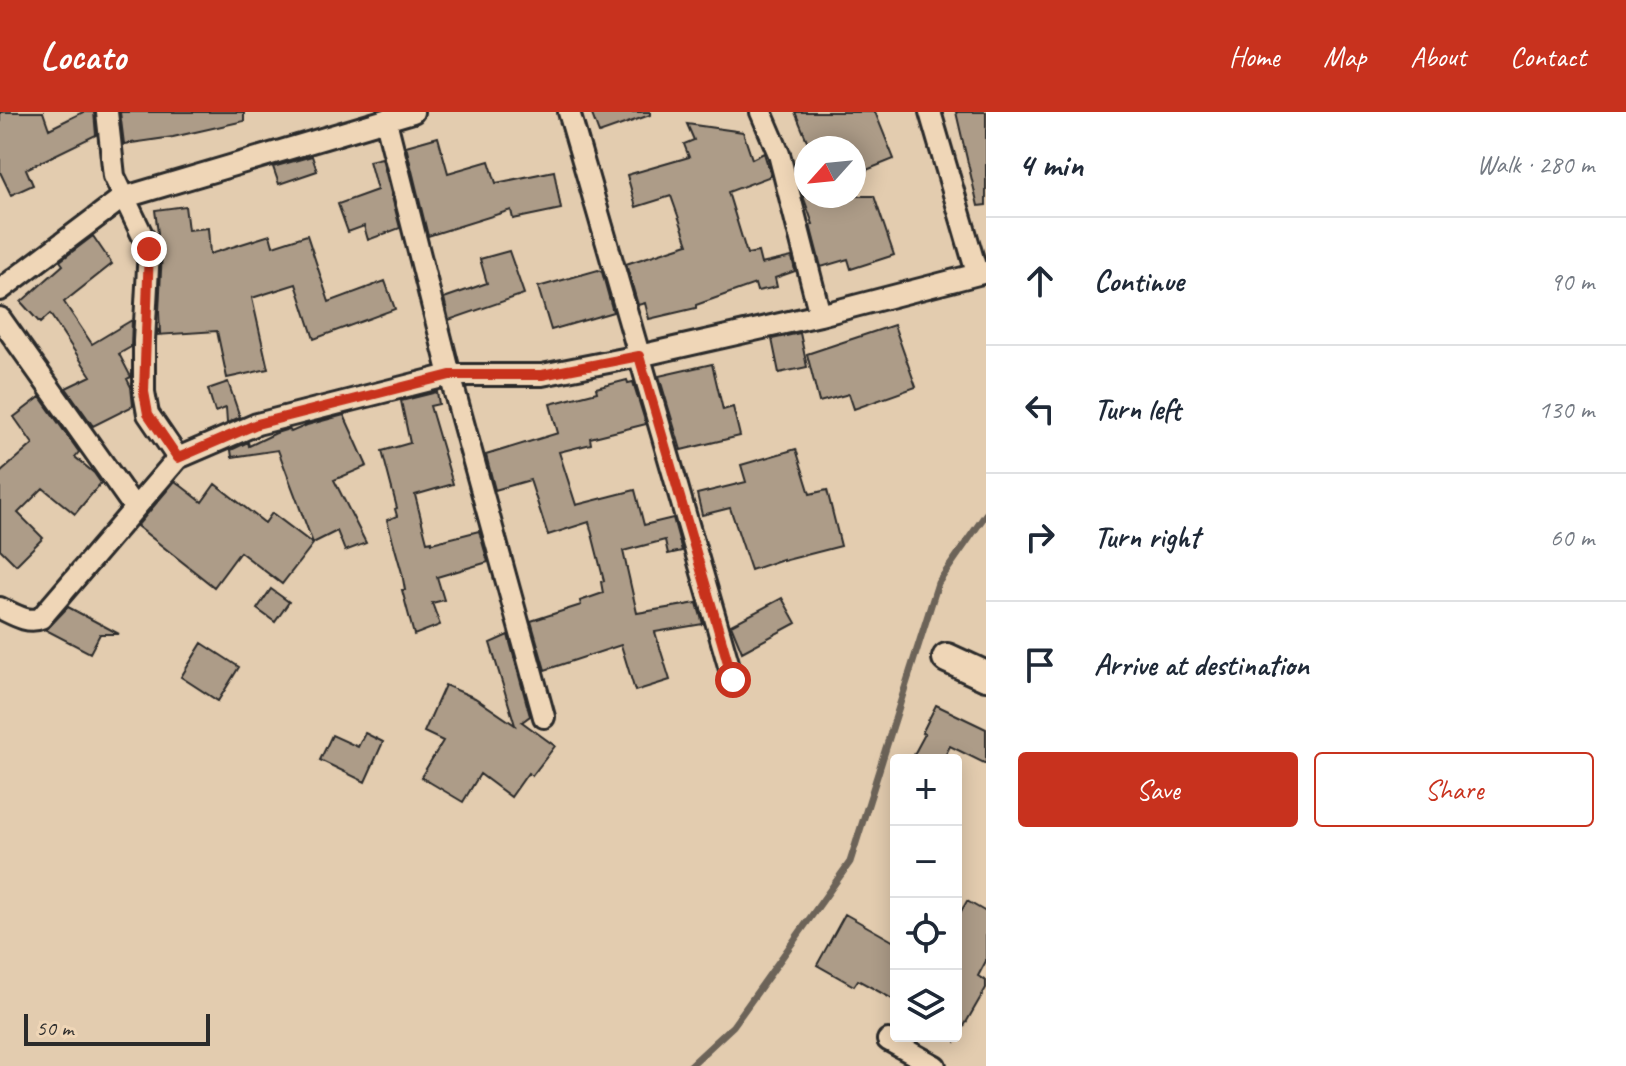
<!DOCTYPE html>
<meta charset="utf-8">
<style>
body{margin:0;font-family:Caveat,sans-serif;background:#f2f2f3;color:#1f2937}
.controls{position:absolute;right:24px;bottom:24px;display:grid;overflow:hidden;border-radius:8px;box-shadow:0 4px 20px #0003}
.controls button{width:72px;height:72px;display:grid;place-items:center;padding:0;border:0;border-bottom:2px solid #e0e1e3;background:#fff;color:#1f2937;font:40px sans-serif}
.compass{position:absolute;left:794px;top:24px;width:72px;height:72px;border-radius:50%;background:#fff;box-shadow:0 4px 20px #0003;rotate:243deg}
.scale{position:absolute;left:24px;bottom:20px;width:186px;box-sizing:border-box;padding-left:8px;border:4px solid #2b2b2b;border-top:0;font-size:22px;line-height:28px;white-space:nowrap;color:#2b2b2b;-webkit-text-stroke:6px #efd6b7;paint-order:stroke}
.stop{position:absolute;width:24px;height:24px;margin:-18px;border:6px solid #c8321e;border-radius:50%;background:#fff}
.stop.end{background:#c8321e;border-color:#fff;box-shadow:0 2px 8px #0008}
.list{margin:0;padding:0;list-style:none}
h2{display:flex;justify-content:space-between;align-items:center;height:104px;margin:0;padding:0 32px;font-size:34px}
h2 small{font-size:26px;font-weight:400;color:#747a83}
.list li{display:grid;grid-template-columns:52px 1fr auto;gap:24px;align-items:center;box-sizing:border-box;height:128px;padding:0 32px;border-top:2px solid #e0e1e3}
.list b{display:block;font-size:30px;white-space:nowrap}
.list em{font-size:26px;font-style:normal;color:#747a83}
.actions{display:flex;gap:16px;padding:24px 32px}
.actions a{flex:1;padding:18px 0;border:2px solid #c8321e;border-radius:8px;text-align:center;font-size:28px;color:#c8321e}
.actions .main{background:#c8321e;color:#fff}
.icon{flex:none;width:44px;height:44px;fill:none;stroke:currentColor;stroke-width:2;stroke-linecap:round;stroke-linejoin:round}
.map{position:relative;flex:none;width:986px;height:954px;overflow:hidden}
header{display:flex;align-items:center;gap:48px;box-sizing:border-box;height:112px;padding:0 40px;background:#c8321e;color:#fff}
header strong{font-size:38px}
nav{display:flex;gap:44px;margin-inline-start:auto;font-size:28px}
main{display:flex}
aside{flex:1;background:#fff}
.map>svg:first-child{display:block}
</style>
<header>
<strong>Locato</strong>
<nav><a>Home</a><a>Map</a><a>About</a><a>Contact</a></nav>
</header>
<main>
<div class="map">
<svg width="986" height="954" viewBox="0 0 986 954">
<rect width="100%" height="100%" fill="#e3ccaf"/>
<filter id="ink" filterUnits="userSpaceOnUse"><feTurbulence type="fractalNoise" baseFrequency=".0125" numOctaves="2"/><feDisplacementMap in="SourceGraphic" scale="16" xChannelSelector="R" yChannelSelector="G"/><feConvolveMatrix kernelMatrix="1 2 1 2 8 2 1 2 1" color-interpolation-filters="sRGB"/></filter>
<g filter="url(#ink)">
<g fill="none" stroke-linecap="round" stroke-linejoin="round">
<!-- stream -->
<path stroke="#6c6459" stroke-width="7" d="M690,954L733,914L850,750L938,471L986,402"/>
</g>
<!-- building -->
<path fill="#ad9c88" stroke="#2b2b2b" stroke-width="2" d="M0,0H43L49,17L83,0H94L96,23L26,57L33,73L11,83L0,60Z
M120,0H244V9L173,25L124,32Z
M591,0H650V3L599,21Z
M795,0H875L894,47L854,63V36H810Z
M956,0H986V93L978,94Z
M687,12L743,20L752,47L764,41L771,64L728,80L747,142L758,140L761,152L792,145L795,159L775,166L777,175L757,179L755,172L696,193V196L649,207L645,191L638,193L626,152L688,132L671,84L636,95L627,63L689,45L684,32L694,28Z
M438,25L448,61L489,49L496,71L554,59L561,97L513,107L511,98L428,124L406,34Z
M312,44L317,59L279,72L273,55Z
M382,46L400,116L368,128L364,114L348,120L338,92L377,78L369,49Z
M803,84H874L894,143L851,157L848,147L821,155L810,113L813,112Z
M185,94L188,118L208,116L210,142L270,123L273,134L307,123L329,190L385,169L395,197L314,227L296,172L252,186L268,257L227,266L217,219L157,223L158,218L160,221L159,200L162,138L156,121H158L155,98Z
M93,124L112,152L64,190L92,232L132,208L131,235L119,242L131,265L127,267L131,275L133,294L93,314L66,276L91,264L50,202L40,211L21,190L63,153L60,149Z
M509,139L524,182L449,208L444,186L487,171L480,147Z
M598,158L602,160L613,200L551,218L538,175Z
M894,213L916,275L854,297L849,282L819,290L807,242Z
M800,221L807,255L779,261L772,227Z
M712,252L723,298L733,295L740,324L681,338L659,264Z
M627,268L628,271L633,270L646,312L590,326L591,332L559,340L576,393L635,378L644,413L673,406L682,439L668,442L665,428L623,439L637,501L697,491L703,512L655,520L670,568L635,579L621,533L545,558L531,509L581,493L580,489L603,481L601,470L604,469L589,410L548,423L530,368L495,378L486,343L558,321L550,292L597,280L596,276Z
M228,270L240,305L227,311L226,296L215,300L208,277Z
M437,280L439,292L430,294L453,372L415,383L427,430L432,429V431L479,419L488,450L437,465L444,488L432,491L440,513L414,523L402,478H405L402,461L387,408L397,404L395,397L397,396L382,339L410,331L401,289Z
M40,285L79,340L75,345L94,361L101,371L75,402L43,376L18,401L43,426L16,453L0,437V361L33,332L14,305Z
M344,303L367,354L334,368L366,431L345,439L337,419L313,431L278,338L232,345L231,338L248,330L249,334L276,321L289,317L291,320L307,313Z
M796,337L810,382L827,378L841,434L783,449V447L751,458L730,396L702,403L697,382L746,370L741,353Z
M175,369L202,390L215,372L265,411L272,401L313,432L282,472L240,440L214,475L137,414Z
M271,477L289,490L275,510L257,497Z
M782,486L796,511L742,540L731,513Z
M68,495L104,514L119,522H100L90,541L46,518Z
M508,523L530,604L522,610L555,634L532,664L528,661L511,685L480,662L463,690L421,665L443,629L424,620L445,573L475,586L515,613L490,531Z
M202,531L239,555L218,589L181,565Z
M936,593L986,617V652L950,634L943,648H911L925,622L922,621Z
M365,621L383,630L365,670L320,648L332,623L358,635Z
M967,789L986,800V849L978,864L986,869V876L956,928V808Z
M845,802L896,831V889L858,868L854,874L817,853Z"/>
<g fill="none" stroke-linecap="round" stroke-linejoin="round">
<defs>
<path id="street" d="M107,0L114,64L149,137L144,229V280L148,302L178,346
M569,0L733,568
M761,0L779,42L820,203
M930,0L977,161
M386,9L450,263L544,605
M0,178L122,86L413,0
M0,206L134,395
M0,496C13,502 28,512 41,506L178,346L257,312L450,263H542L639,244L820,203L986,160
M888,928L935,954"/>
<path id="secondary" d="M947,546L986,564"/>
</defs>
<!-- street casing -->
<use href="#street" stroke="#2b2b2b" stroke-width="26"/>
<!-- secondary casing -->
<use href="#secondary" stroke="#2b2b2b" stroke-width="34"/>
<!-- street -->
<use href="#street" stroke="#efd6b7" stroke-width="20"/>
<!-- secondary -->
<use href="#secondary" stroke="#efd6b7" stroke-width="28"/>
</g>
</g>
<g fill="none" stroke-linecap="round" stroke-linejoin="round" filter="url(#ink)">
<!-- route -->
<path stroke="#c8321e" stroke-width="10" d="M149,137L144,280L148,302L178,346L257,312L450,263H542L639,244L733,568"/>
</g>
</svg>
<div class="controls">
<button>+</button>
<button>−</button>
<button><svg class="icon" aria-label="locate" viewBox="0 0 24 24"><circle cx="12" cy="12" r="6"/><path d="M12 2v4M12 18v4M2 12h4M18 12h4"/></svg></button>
<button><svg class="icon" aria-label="layers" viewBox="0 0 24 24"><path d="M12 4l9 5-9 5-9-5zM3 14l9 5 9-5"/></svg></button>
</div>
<svg class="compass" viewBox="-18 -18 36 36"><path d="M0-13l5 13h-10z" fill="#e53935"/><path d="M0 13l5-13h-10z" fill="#747a83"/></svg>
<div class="scale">50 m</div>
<div class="stop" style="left:733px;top:568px"></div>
<div class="stop end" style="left:149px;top:137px"></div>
</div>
<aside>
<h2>4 min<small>Walk · 280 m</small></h2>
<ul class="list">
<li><svg class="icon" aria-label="ahead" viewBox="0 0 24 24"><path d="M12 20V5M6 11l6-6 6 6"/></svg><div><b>Continue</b></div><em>90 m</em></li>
<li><svg class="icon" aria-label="left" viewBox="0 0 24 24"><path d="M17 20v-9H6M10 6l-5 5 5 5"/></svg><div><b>Turn left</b></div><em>130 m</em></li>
<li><svg class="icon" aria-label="right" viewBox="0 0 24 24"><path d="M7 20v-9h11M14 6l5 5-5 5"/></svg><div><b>Turn right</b></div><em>60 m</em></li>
<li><svg class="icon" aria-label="arrive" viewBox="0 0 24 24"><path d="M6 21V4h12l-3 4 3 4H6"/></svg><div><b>Arrive at destination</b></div></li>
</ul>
<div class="actions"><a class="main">Save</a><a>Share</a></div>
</aside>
</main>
